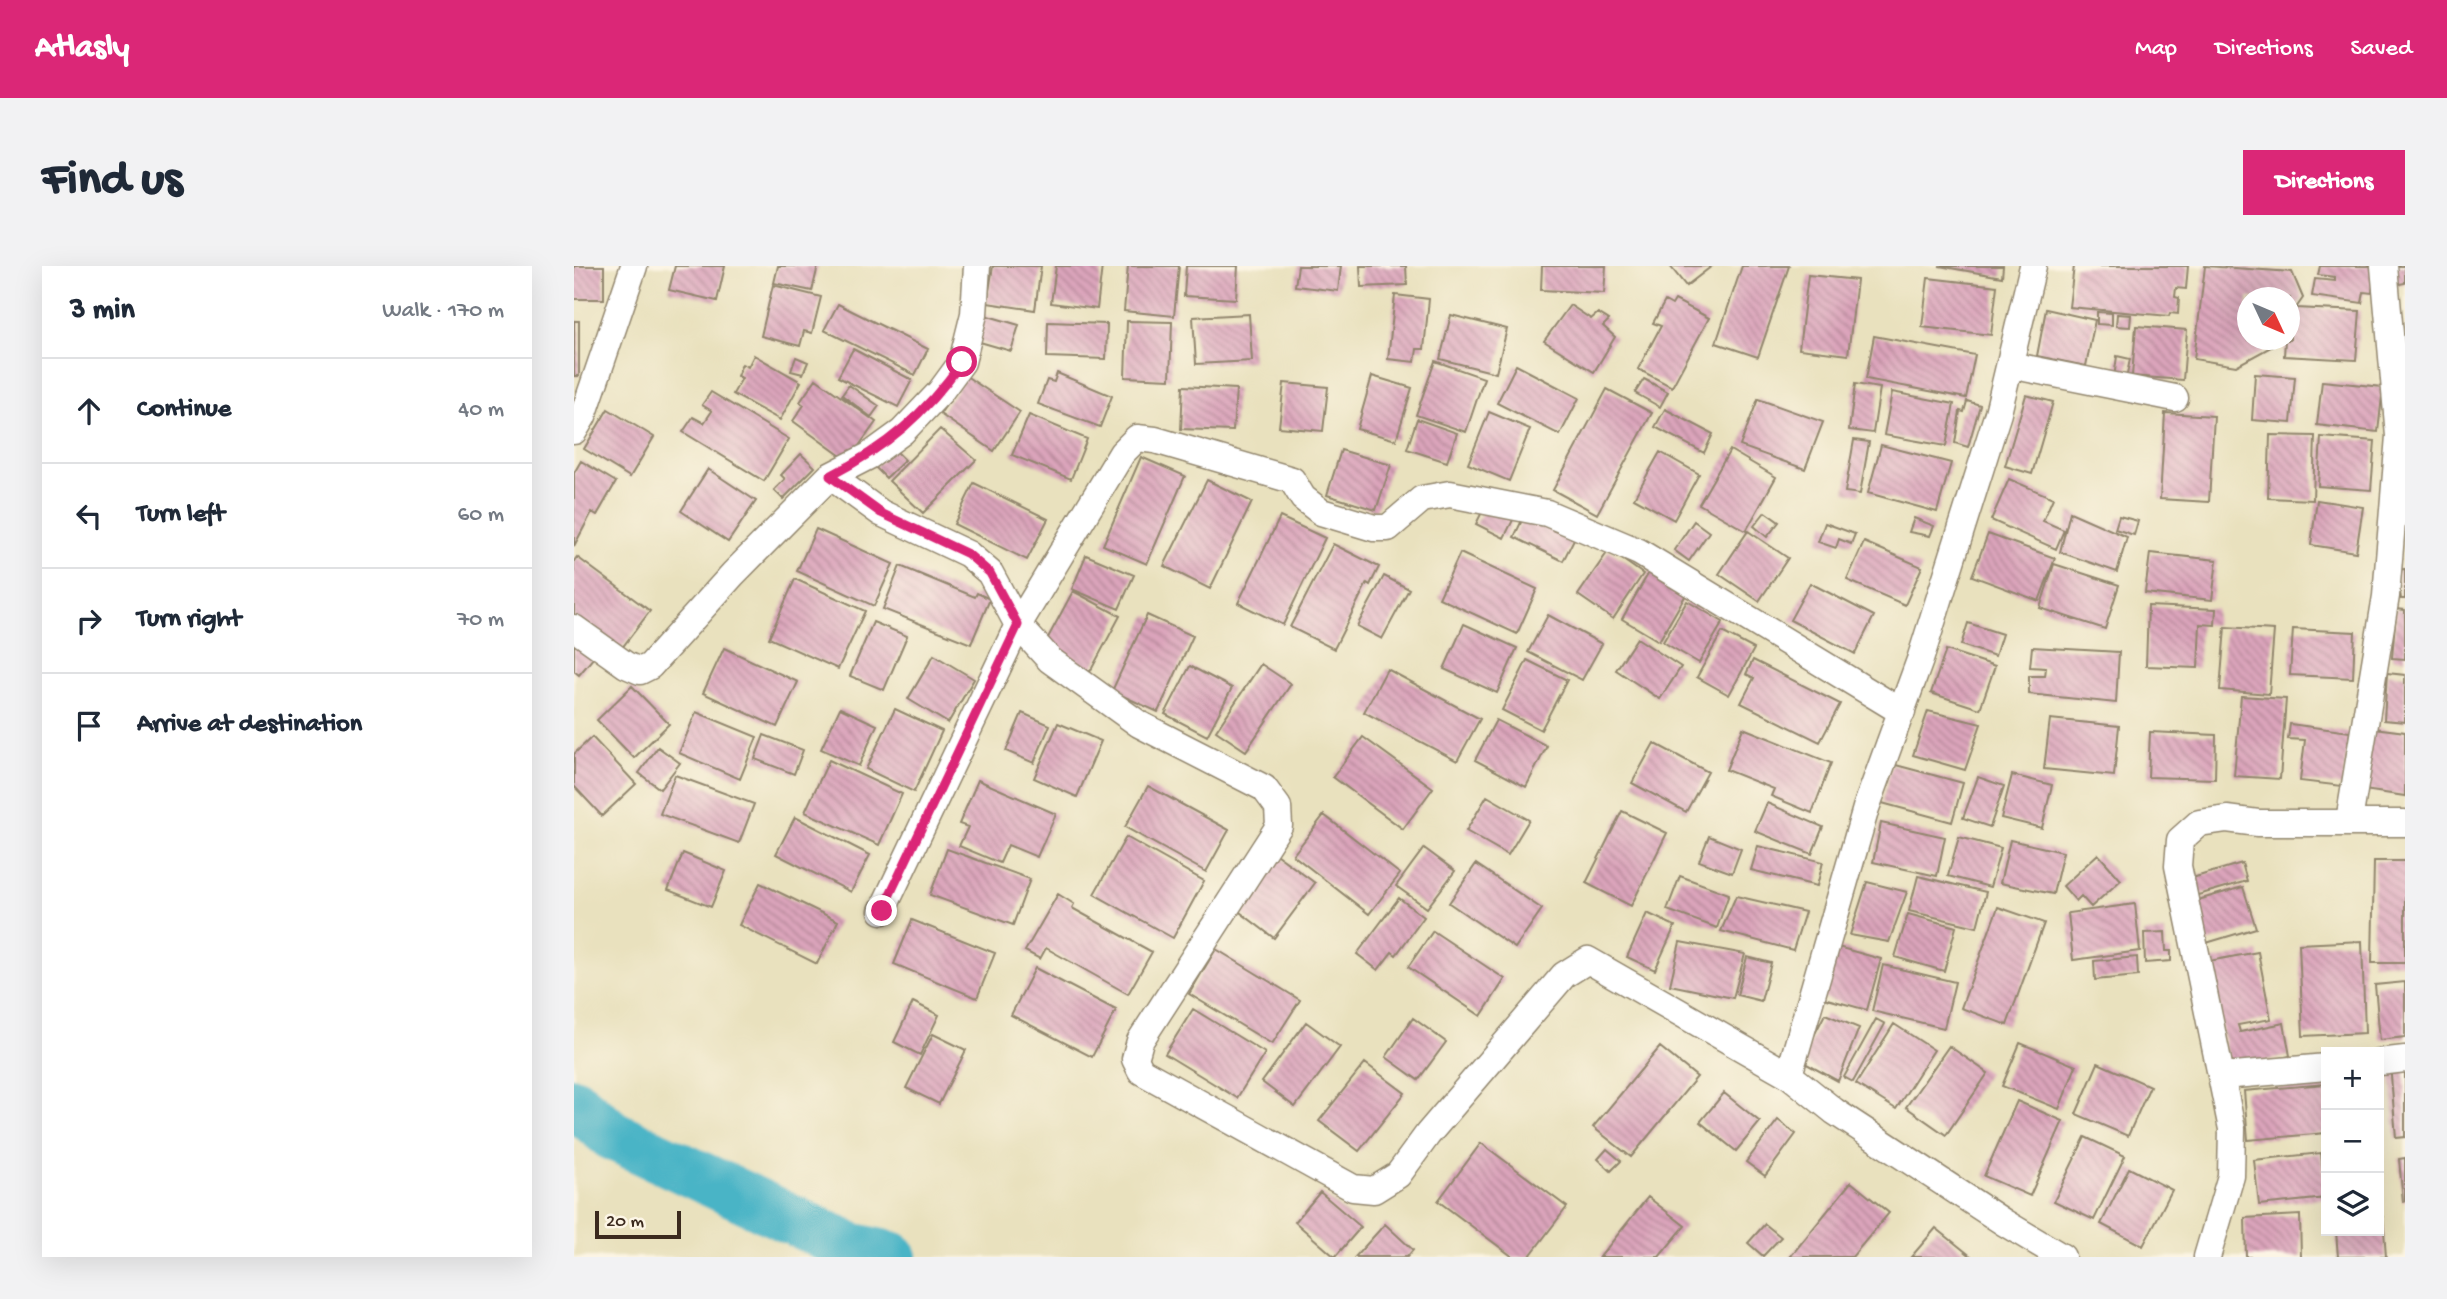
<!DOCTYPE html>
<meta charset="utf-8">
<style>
body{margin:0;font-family:"Gochi Hand",sans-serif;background:#f2f2f3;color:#1f2937}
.controls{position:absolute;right:21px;bottom:21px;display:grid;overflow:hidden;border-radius:0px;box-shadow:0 7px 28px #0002}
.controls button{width:63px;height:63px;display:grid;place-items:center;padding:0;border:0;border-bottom:2px solid #e0e1e3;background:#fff;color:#1f2937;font:35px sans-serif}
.compass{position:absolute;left:1663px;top:21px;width:63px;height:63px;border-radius:50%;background:#fff;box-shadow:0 7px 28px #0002;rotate:134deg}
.scale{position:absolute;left:21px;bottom:18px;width:86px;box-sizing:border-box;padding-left:7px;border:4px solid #3b2a1e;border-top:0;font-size:19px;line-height:24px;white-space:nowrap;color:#3b2a1e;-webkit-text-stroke:5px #fcf5e5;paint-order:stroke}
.stop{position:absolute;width:21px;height:21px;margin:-16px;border:5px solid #db2777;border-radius:50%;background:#fff}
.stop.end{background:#db2777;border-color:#fff;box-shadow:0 2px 7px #0008}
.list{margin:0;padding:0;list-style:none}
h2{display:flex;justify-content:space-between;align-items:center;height:91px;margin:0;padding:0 28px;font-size:30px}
h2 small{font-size:23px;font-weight:400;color:#747a83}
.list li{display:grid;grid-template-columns:46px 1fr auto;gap:21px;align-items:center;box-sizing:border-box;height:105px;padding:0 28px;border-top:2px solid #e0e1e3}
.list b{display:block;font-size:26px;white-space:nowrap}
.list em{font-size:23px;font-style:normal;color:#747a83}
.icon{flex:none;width:38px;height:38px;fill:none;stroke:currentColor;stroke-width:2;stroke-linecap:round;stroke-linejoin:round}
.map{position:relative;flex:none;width:1831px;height:991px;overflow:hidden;border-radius:0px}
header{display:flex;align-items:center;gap:42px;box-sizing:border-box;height:98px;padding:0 35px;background:#db2777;color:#fff}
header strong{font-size:33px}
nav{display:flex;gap:38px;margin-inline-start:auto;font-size:24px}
.intro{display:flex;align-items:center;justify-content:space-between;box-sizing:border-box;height:168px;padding:0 42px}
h1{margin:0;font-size:49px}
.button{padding:18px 32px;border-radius:0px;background:#db2777;color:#fff;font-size:24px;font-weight:700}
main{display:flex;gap:42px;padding:0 42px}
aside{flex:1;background:#fff;border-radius:0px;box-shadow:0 7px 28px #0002}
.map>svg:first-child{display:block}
</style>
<header>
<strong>Atlasly</strong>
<nav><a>Map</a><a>Directions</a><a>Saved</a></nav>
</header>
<div class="intro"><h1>Find us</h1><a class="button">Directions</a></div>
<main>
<aside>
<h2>3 min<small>Walk · 170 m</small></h2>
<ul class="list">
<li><svg class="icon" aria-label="ahead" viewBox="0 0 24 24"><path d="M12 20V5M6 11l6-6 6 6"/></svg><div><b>Continue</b></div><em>40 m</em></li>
<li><svg class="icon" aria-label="left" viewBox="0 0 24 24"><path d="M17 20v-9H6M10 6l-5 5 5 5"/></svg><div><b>Turn left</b></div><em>60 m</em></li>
<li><svg class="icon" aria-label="right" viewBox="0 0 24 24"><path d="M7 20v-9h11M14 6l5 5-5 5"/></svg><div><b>Turn right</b></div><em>70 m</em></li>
<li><svg class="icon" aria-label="arrive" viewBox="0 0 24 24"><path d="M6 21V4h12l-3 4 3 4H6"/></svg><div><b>Arrive at destination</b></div></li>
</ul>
</aside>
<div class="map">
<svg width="1831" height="991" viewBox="0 0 1831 991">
<defs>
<pattern id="building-back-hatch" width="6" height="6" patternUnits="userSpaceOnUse" patternTransform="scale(1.75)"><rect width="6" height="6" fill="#dba4bb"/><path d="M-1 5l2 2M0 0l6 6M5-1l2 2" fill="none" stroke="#b38697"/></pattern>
</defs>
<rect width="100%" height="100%" fill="#fcf5e5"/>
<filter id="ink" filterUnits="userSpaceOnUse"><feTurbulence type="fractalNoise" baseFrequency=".0143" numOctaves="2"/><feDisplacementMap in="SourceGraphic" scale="14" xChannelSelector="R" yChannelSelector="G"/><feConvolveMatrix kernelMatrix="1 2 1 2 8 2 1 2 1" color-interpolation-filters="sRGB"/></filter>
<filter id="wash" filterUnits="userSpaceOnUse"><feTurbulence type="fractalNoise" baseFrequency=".00686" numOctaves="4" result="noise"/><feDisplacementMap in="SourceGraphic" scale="28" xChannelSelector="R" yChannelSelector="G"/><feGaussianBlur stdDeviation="1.57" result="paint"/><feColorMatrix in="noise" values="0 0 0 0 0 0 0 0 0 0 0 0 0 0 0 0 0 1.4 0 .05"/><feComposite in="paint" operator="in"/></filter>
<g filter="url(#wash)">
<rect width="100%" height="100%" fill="#e9e1be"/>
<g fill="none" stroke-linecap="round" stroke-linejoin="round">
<!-- stream -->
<path stroke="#49b4c6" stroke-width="9" d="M278,982L279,991"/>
<!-- river -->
<path stroke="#49b4c6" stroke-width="51" d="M0,837L38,869L278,982L318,991"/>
</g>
<g id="blocks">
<!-- building -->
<path fill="url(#building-back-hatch)" d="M0,0H30V33H0Z
M101,0H151L143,35L95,24Z
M204,0H244L238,25L200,17Z
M419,0H467L461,44L413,37Z
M482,0H528L523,43L477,37Z
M554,0H605L600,50L550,45Z
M612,0H664L662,33L610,30Z
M724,0H767L764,25L721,20Z
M786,0H832L833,19L787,21Z
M968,0H1032L1030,27L967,24Z
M1096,0H1138L1112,20Z
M1168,0H1215L1184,91L1142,77Z
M1365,0H1429L1428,11Z
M1500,0H1614L1612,23L1602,22L1601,31L1605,32L1604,48L1596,47L1595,50L1495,41Z
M1631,0L1718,6L1729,32L1722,42L1786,45L1782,94L1710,90L1711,74H1716V32H1674V74H1703L1697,81L1662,100L1620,93Z
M1746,0H1802L1798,27L1790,26L1788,37L1738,30L1741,13L1761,15V11L1744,9Z
M1818,0H1831V17L1820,19Z
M1234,9L1283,14L1274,89L1225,83Z
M1354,12L1423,20L1417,69L1348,61Z
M199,19L247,31L238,67L230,65L226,80L187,70Z
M821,29L855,33L850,83H843L841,96L814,93Z
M1101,34L1135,52L1098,121L1064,103L1087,60L1079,57L1091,35L1098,39Z
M264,38L354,83L341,109L250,64Z
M996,39L1017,53L1024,47L1035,54L1029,60L1041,71L1020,106L970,75Z
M1472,43L1521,54L1512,100L1463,90Z
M1523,46L1538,47V59L1523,58Z
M407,48L445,59L437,85L399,74Z
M675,48L678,95L622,98L619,51Z
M1543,48L1557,49L1556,61L1542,60Z
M877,49L933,63L922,107L866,93Z
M0,55H5V110H0Z
M553,55L598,56L596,113L551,111Z
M474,56L533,58L532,93L473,91Z
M1562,60L1613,64L1609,114L1558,110Z
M1300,70L1401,89L1392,132L1292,113Z
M279,83L338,114L324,141L264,111Z
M180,89L227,116L206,154L159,128L168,112L163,110L168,98L174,101Z
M1543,90L1556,93L1552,114L1540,112Z
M222,91L234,96L229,108L217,105Z
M861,95L910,112L892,166L842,149Z
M942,99L1005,132L986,169L923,137Z
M483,107L538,130L526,161L464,138L473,114L480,116Z
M1681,108L1721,111L1717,157L1678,154Z
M392,110L446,146L420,185L366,148Z
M798,110L838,122L822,174L783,163Z
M242,113L302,156L274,195L219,155L230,139L226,136Z
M1070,113L1094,126L1086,141L1061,127Z
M1748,115L1809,121L1804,166L1743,159Z
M710,117L754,121L749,165L705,161Z
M1281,118L1306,122L1299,167L1275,164Z
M275,119L305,140L297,151L268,129Z
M609,120L662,123L659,165L607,163Z
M1033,123L1078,147L1023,248L979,224Z
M137,126L215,173L190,215L109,166L119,151L130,157L138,145L128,139Z
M1318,126L1380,138L1372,180L1310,169Z
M1452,129L1479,136L1458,208L1431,200Z
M1184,133L1249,156L1231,203L1166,180Z
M1393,135L1406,139L1394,181L1381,177L1386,145L1390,146Z
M34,143L80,171L56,211L10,183Z
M1091,143L1139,168L1130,187L1081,161Z
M915,146L956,163L935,215L894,198Z
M1591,147L1640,150L1635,236L1586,233Z
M455,149L513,173L497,213L438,189Z
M843,153L883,167L873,196L833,183Z
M366,163L402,194L349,247L315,215Z
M1696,169L1741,170L1739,234L1694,232Z
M1747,171L1801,175L1797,224L1744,220Z
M1280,174L1295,176L1286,228L1271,226Z
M1307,179L1377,197L1363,246L1294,227Z
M320,183L331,194L312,212L301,201Z
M767,184L817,199L802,244L753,229Z
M1156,184L1202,211L1172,265L1125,238Z
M1086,186L1125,208L1100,254L1060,232Z
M227,188L241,201L209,233L200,224L211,213L207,209Z
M567,191L611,210L573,298L529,279Z
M7,195L42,216L23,249L18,246L0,280V207Z
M134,203L182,235L154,276L107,245Z
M1435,213L1479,232L1469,255L1490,264L1482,283L1417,254Z
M633,214L678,236L636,323L590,300Z
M400,217L474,253L453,294L380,258Z
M1743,234L1789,241L1782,286L1737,279Z
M912,238L940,252L930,272L902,258Z
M1191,246L1205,256L1193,271L1180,260Z
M1496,246L1553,271L1543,306L1486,286Z
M951,248L1000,273L989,295L940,271Z
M1545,250L1564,255L1560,269L1541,263Z
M706,251L751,272L709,359L664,337Z
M1340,252L1360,260L1356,270L1335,266Z
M1120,255L1135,266L1115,295L1100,284Z
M1251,257L1281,268L1277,278L1265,273L1262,282L1244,276Z
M242,263L319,298L300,340L223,305Z
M1174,265L1214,292L1185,335L1145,308Z
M1414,268L1481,292L1465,335L1398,310Z
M1290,276L1348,301L1331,339L1273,314Z
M759,278L805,301L796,319L793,317L760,383L716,361Z
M1035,284L1069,308L1039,353L1004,329Z
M886,287L963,323L943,368L865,332Z
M1576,287L1643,294L1638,334L1571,327Z
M512,289L560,309L545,343L498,323Z
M3,291L76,345L44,387L0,353V295Z
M1480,298L1545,319L1531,363L1466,342Z
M326,300L401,331L403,327L416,333L397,378L309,343Z
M1077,303L1114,325L1085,375L1048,353Z
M1831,303V333H1827L1823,304Z
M810,310L835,323L808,373L783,360Z
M221,313L291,345L264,403L195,372Z
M1236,317L1300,350L1281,388L1216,354Z
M499,325L546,350L516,406L469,381Z
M1113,335L1149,356L1125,397L1089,376Z
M1574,340L1642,343L1641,359L1626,358L1624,402L1572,400Z
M1822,343L1831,344V393L1818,392Z
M573,349L619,370L584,446L538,425Z
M974,349L1028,378L1008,414L954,386Z
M299,356L333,370L310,424L276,410Z
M1394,357L1428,368L1421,390L1387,379Z
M890,358L943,382L923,427L870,403Z
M1651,361L1700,364L1695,428L1646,424Z
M1719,363L1781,366L1779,412L1716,409Z
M1148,366L1180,383L1155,429L1123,411Z
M1063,372L1107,401L1086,433L1042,404Z
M0,375L20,391L5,409L0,405Z
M1458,381L1545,386L1542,437L1455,428V410H1471L1472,402L1456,401Z
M150,382L224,416L203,461L129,427Z
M1372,384L1421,400L1406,443L1357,427Z
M360,389L400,413L374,457L334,433Z
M953,394L993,414L967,464L928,444Z
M1179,394L1266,438L1246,476L1167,437L1180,412L1172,408Z
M687,398L717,418L672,485L642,465Z
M616,400L658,422L633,470L591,448Z
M813,403L906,453L883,495L790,446Z
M1813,407L1831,409V456L1810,454Z
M58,420L95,458L60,492L23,454Z
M1667,430L1712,433L1706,513L1660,510Z
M266,442L303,459L285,500L247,483Z
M321,443L368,465L340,526L292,503Z
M1354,445L1407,458L1391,504L1339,489Z
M122,446L183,471L166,513L105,487Z
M448,447L476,459L460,497L432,485Z
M1476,453L1545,460L1540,510L1470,503Z
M922,454L973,480L952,521L901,494Z
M484,457L527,475L503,531L460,512Z
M1716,458L1776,466L1768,520L1726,515L1731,474L1714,473Z
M1792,461L1831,466V530L1783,523Z
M1169,462L1257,497L1238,547L1197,530L1200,523L1152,504Z
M1576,466L1642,469L1641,513L1574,511Z
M190,469L229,484L220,508L181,493Z
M18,471L62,518L28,550L0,520V488Z
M789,471L859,522L829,563L759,511Z
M1080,477L1134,506L1112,546L1058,517Z
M84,481L106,497L86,523L65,507Z
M255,494L328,528L305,579L231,546Z
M1318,498L1389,517L1378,556L1308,537Z
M101,509L180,538L165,577L86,548Z
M1438,509L1478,519L1468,562L1427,552Z
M1404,511L1430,520L1416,561L1389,552Z
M404,514L482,548L463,591L434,579L426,597L385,580L394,561L385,558Z
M574,520L655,564L632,606L551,561Z
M913,530L955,554L934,589L892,565Z
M1193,537L1249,561L1238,588L1181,565Z
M1048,545L1093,567L1057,640L1012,617Z
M750,549L826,608L795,648L719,589Z
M221,551L296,589L277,626L202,588Z
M1307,557L1371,571L1363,610L1299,596Z
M1135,570L1167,583L1158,607L1125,595Z
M552,571L630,615L599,672L520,628Z
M1385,571L1427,582L1416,621L1374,610Z
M1436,574L1489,586L1479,628L1426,617Z
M1184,580L1249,596L1243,620L1177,604Z
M850,582L881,605L853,642L822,620Z
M373,583L456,613L439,659L356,629Z
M699,586L741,617L700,672L658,640Z
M109,587L152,605L137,641L94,624Z
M1524,588L1547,614L1517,641L1507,630L1502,635L1489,620Z
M1800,595H1831V697H1798Z
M1668,597L1673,615L1610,633L1605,616Z
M902,598L968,643L941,682L875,637Z
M1106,610L1155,628L1143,662L1093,644Z
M1344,610L1412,626L1403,661L1335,645Z
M1293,616L1333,626L1315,676L1276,669Z
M186,617L264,655L243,698L165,659Z
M1669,621L1682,662L1629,678L1617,636Z
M484,628L500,638L498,642L578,686L554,728L472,682L466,693L451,685Z
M1162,630L1231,646L1219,684L1147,665Z
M825,632L850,651L822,689L818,686L804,704L783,688Z
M1561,638L1566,685L1499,694L1494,647Z
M1424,641L1470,657L1433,759L1387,742Z
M1073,647L1101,660L1081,704L1053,691Z
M1334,648L1382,661L1370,705L1321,691Z
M338,654L421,687L403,732L320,698Z
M859,665L931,713L907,750L834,701Z
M1591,666L1592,685H1597V695L1571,697L1570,667Z
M1788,675L1791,767L1729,770L1725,678Z
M1106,676L1171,688L1159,732L1096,719Z
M1260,680L1307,693L1293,744L1246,731Z
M642,683L726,734L698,778L615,728Z
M1684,686L1697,753L1664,759L1666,766L1710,757L1716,790L1655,802L1635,695Z
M1173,691L1197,697L1187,735L1163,729Z
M1563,691L1564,710L1521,714L1520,695Z
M1309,699L1381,716L1370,762L1298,745Z
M461,702L542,744L518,791L437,749Z
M1831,716V771L1806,774L1801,719Z
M339,736L365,749L346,789L320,776Z
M619,743L691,787L663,832L591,788Z
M1251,748L1285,762L1264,815L1227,795Z
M839,752L872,776L844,814L812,791Z
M1302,753L1311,758L1279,816L1270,811Z
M732,756L766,781L721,841L688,816Z
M1320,758L1360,784L1322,843L1282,818Z
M359,768L392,784L365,838L332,822Z
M1446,777L1502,800L1485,843L1428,820Z
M1375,780L1414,807L1372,869L1332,841Z
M1086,781L1123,811L1057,891L1019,861Z
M1831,796V871L1822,872L1816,797Z
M791,797L831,827L785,885L745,855Z
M1524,797L1576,820L1554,870L1502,848Z
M1752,818V867L1674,874L1670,825Z
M1150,827L1186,856L1162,885L1126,856Z
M1443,835L1489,855L1456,930L1410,910Z
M1204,854L1222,868L1191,910L1172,896Z
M1511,871L1551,890L1520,954L1480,935Z
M907,877L993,941L955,991H939L864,935Z
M1033,883L1047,895L1037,905L1024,893Z
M1747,887L1752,932L1685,939L1680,894Z
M1831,892V935L1829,936L1825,893Z
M1555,902L1598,924L1569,980L1527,958Z
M1277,916L1315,947L1278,991H1216Z
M746,926L787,961L761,991L721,956Z
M1074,931L1111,960L1085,991H1026Z
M1726,949L1727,991H1672L1671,952Z
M1805,951H1809L1812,991H1764L1762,965H1805Z
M811,958L839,984L833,991H781Z
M1191,958L1207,971L1189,990L1174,977Z
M1362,962L1398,991H1337Z"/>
</g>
</g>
<g filter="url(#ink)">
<use href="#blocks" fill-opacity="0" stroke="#92866e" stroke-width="2"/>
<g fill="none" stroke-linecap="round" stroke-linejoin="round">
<defs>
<path id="street" d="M1436,99L1601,132
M0,165L9,150L60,0
M256,210L307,247L394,288L416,307L444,359L476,394L565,458L690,522L704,541L705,560L566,775L561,793L567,805L779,922L800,924L824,909L854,868L990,709L1014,694L1215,809L1260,845L1431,957L1488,991
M0,362L52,399L66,405L76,400L159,308L256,210L295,190L328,166L366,126L388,96L400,48L403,0
M1775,555L1812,330L1825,170L1810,0
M308,645L444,359L548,187L563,172L581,174L718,214L729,232L747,246L800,262H814L848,233L876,228L973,247L1065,286L1328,446
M1805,796L1831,793
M1215,809L1292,542L1346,394L1424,147L1459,0
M1649,810L1752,801
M1633,991L1657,910L1658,863L1604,600L1606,574L1625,557L1653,553L1684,557H1831"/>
</defs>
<!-- street casing -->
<use href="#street" stroke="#92866e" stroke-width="29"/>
<!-- street -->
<use href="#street" stroke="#fff" stroke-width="26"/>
</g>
</g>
<g fill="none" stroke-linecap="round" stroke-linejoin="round" filter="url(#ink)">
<!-- route -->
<path stroke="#db2777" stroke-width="9" d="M308,645L444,359L416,307L394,288L307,247L256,210C314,180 350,149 388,96"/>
</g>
</svg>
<div class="controls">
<button>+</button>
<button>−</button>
<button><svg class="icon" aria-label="layers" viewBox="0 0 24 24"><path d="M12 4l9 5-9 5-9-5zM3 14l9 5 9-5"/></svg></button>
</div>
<svg class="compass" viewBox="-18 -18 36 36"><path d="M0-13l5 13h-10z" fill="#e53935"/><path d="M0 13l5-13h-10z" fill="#747a83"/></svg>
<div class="scale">20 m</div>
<div class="stop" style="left:388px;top:96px"></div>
<div class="stop end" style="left:308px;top:645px"></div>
</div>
</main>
